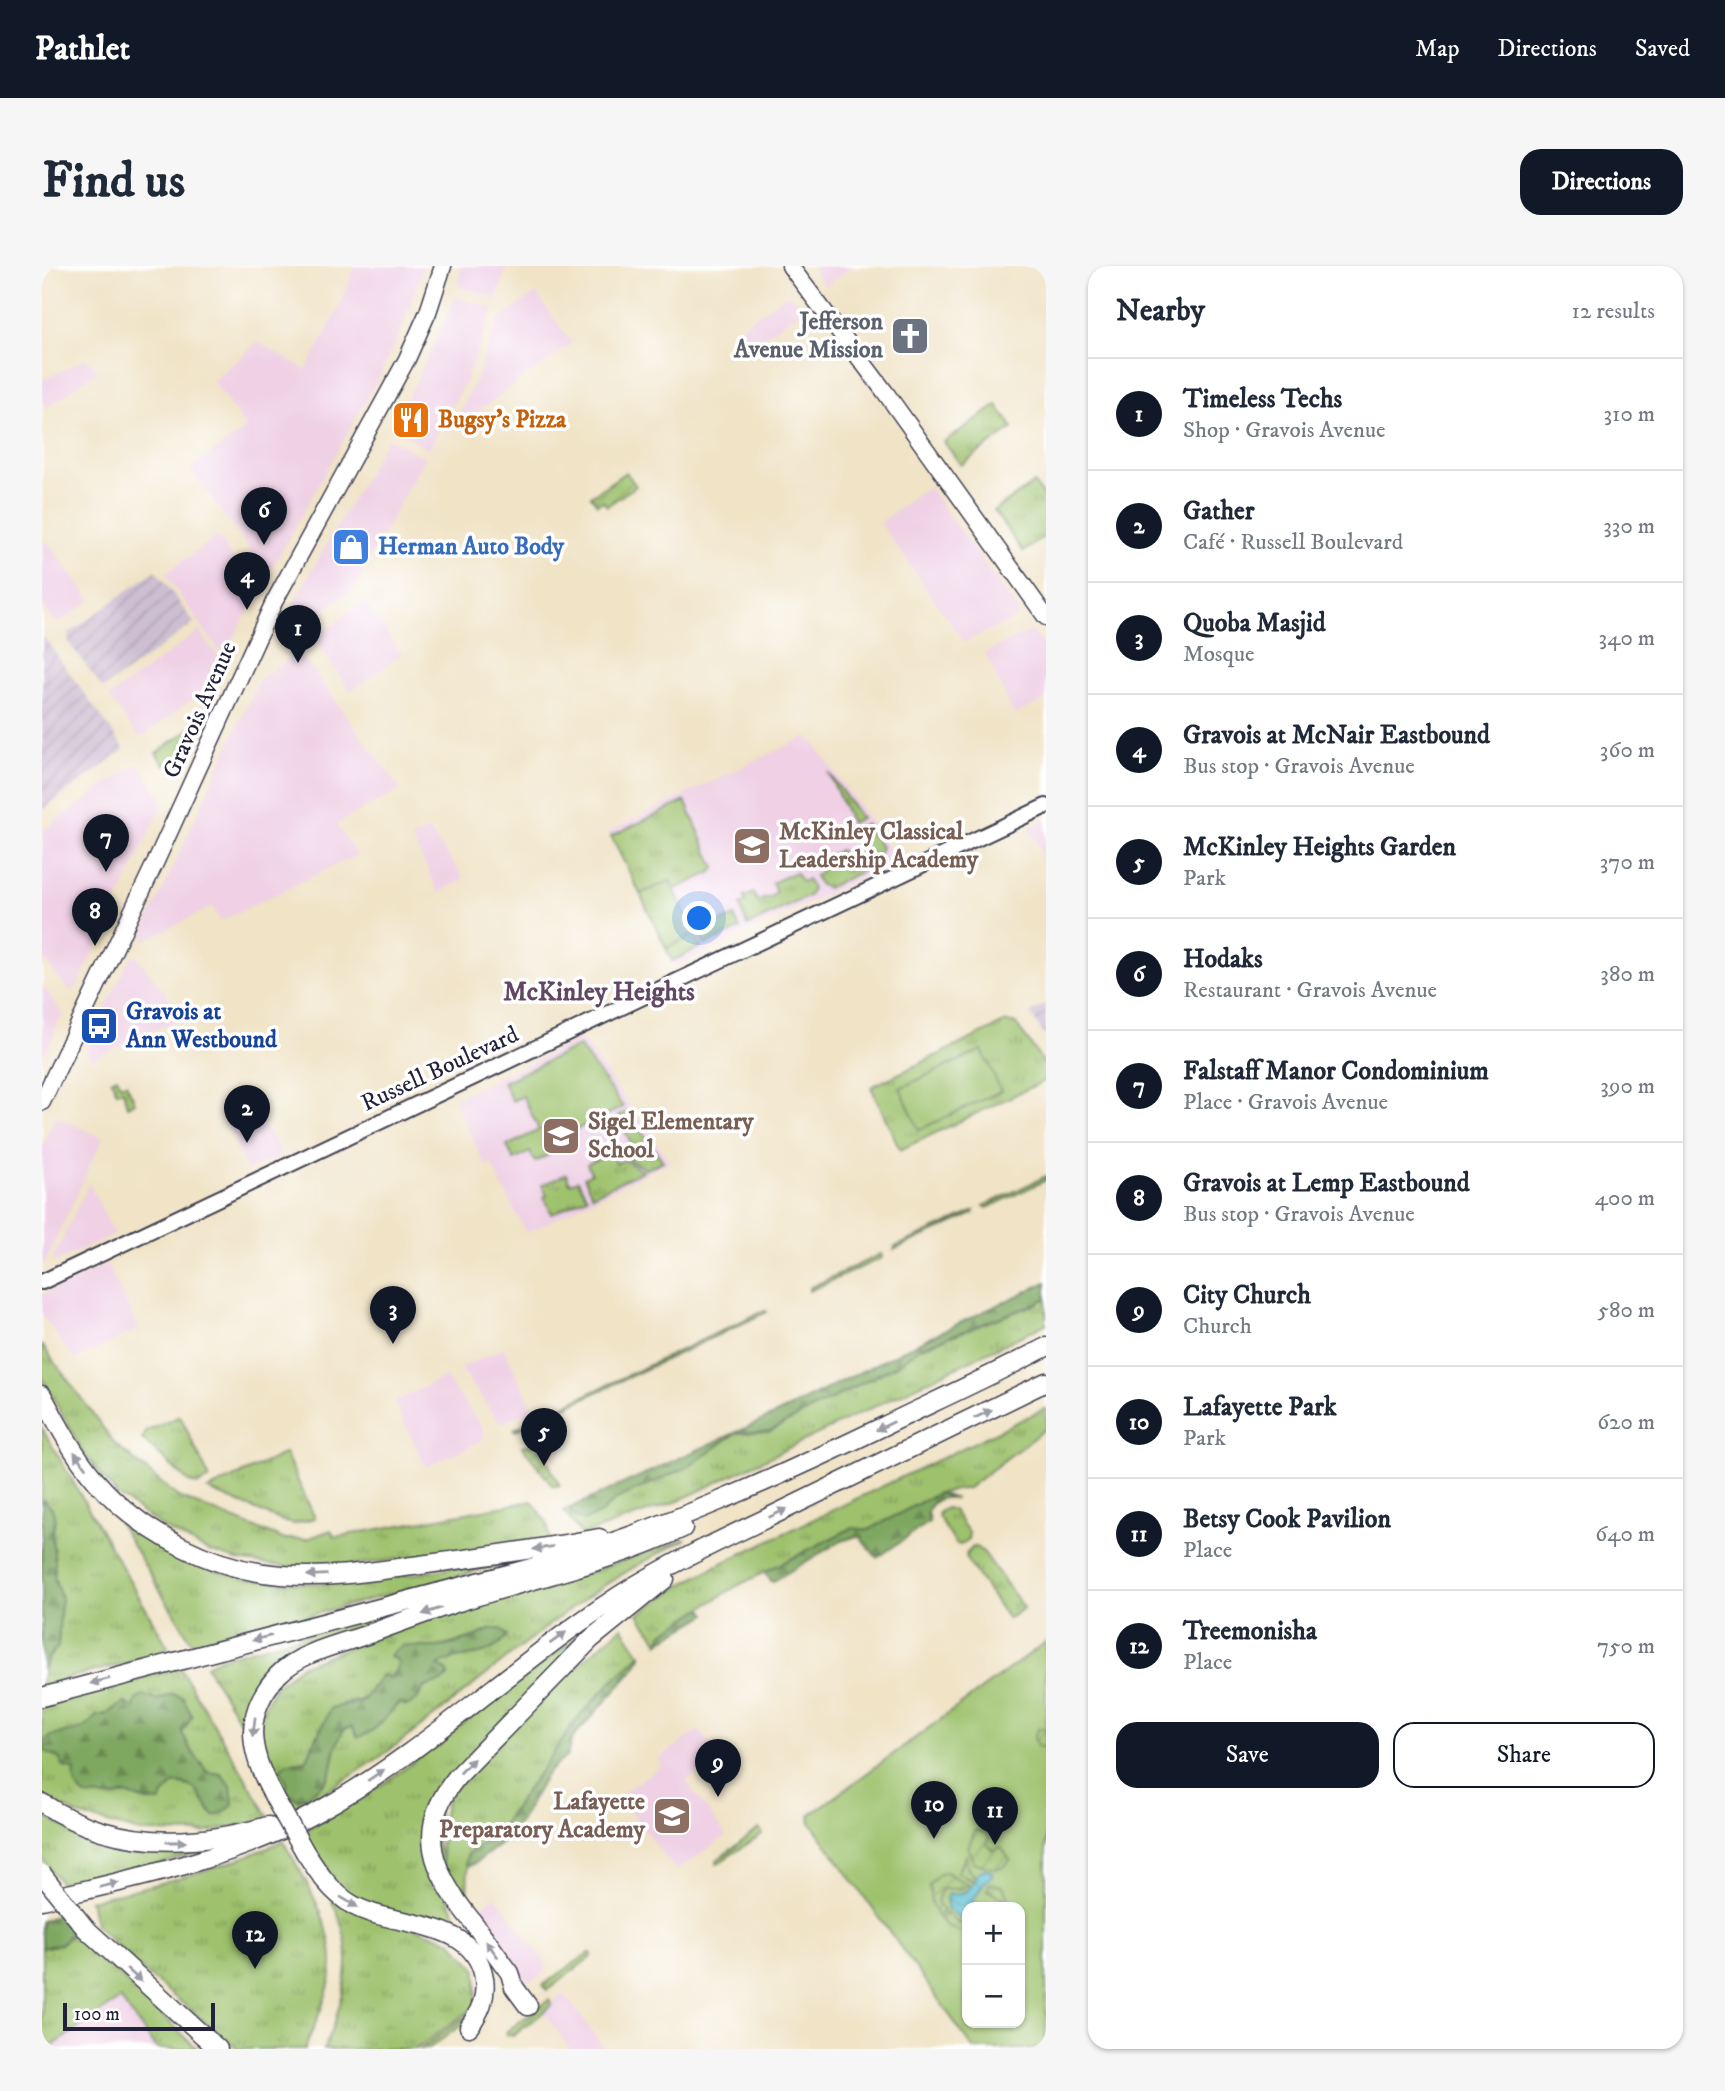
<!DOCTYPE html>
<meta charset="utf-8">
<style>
body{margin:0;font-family:"IM FELL DW Pica",serif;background:#f6f6f7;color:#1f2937}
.controls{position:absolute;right:21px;bottom:21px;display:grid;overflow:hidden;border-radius:14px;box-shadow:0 2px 5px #0004}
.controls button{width:63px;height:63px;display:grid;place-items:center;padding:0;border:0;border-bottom:2px solid #e0e1e3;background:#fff;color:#1f2937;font:35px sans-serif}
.scale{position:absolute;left:21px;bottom:18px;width:152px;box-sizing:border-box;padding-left:7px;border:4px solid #22223b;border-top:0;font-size:19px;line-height:24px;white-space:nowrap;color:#22223b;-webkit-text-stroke:5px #fff;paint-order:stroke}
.you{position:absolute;left:658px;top:653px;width:24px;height:24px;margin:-18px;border:5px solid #fff;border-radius:50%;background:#1a73e8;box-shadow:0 0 0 10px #1a73e833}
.badge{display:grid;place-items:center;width:46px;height:46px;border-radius:50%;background:#111827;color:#fff;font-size:23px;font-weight:700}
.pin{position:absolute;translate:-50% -58px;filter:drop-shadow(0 2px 4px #0008)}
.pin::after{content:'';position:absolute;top:37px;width:24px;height:21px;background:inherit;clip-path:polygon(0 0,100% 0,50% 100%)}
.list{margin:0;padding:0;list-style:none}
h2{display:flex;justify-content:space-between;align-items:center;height:91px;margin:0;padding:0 28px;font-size:30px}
h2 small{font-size:23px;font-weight:400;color:#747a83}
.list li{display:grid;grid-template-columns:46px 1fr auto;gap:21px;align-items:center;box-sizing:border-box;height:112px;padding:0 28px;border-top:2px solid #e0e1e3}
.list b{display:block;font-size:26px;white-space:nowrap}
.list p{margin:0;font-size:23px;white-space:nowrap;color:#747a83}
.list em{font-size:23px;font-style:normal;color:#747a83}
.actions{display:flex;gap:14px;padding:21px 28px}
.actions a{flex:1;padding:16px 0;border:2px solid #111827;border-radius:21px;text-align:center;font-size:24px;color:#111827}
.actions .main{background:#111827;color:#fff}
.map{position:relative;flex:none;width:1004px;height:1783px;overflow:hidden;border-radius:21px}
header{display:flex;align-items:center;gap:42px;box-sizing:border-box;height:98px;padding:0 35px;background:#111827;color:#fff}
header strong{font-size:33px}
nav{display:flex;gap:38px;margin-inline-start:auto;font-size:24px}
.intro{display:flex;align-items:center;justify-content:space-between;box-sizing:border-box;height:168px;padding:0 42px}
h1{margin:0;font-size:49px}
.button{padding:18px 32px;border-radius:21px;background:#111827;color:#fff;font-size:24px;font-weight:700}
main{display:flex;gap:42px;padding:0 42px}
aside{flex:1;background:#fff;border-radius:21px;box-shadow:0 2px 5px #0004}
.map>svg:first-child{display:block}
</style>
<header>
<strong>Pathlet</strong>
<nav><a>Map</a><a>Directions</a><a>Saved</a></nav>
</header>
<div class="intro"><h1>Find us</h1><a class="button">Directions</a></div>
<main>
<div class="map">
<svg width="1004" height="1783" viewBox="0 0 1004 1783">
<defs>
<pattern id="industrial-furrows" width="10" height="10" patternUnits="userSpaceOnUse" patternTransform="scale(1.75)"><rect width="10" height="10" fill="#cdbed2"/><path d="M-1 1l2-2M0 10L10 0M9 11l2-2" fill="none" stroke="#b0a3b5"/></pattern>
<pattern id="grass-tufts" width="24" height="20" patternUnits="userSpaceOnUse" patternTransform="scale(1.75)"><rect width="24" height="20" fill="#9dc16c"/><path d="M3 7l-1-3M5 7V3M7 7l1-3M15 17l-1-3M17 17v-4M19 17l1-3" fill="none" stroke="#809c5a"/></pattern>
<pattern id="forest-firs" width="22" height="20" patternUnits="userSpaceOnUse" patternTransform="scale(1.75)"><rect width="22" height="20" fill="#7ea760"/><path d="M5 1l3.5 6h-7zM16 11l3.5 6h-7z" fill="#678850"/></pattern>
<pattern id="garden-furrows" width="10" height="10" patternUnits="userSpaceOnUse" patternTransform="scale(1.75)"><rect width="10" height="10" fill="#9dc16c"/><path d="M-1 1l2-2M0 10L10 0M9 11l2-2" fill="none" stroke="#809c5a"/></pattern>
<pattern id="water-waves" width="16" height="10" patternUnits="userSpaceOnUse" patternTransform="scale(1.75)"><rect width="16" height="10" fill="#54bed0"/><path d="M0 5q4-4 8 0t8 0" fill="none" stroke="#459aaa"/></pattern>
</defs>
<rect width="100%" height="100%" fill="#fff"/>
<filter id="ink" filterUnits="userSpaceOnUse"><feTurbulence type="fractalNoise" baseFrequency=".0143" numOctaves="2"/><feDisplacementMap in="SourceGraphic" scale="14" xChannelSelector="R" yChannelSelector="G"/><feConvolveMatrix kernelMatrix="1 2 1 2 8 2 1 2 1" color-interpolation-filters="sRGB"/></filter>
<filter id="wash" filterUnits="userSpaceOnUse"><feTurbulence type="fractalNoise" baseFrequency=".00686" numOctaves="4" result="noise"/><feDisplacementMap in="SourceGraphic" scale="28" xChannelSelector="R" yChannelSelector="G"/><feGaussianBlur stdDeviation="1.57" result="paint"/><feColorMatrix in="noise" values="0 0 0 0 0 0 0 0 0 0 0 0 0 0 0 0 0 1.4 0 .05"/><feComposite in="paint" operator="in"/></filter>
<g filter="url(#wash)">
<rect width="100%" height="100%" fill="#f0e3c6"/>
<!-- built -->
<path fill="#efd0e5" d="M313,0H382L360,61L339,107L231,300L229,303H222L148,203L204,162L171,115L216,76L264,104L297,42Z
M419,0H465L455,33L416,20Z
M773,0H810L783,20L773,7Z
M494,27L530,77L406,167L432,118L455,55Z
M745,28L751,32L760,44L709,79L697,62Z
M413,31L452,42L422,118L387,183L352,163L351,160L381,101Z
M44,93L48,95L56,105L4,142L0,136V114Z
M345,172L383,191L311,323L264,357L260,356L252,345L250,339Z
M886,221L977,345L973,353L922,376L838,257Z
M175,270L214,322L216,328L181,390L123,308Z
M5,275L49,334L17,357L11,354L0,339V279Z
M322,335L360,388L308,425L273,373Z
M990,364L1004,383V434L972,449L943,387Z
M157,365L179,394L161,425L102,470H96L67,431Z
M257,385L359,524L294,558L315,589L178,655L171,640L104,674L101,666L217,414Z
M763,471L769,473L854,592V595L633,701L567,565Z
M94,498L98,500L122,536L35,721L27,725L0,691V565Z
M1004,553V597L987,561Z
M387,564L420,609L421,613L397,627L370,572Z
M94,690L137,744V750L133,755L52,792L49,791L45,787V782L85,697L89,691Z
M0,718L21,748L0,794Z
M535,774L541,775L626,893V896L484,967L449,897L443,899L412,833Z
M199,828L238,883L239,888L235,891L205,904L176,839Z
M14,850L61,872L0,1002V880Z
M47,917L72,969L12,996L11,992Z
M65,998L97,1063L33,1094L0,1049V1029Z
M462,1082L491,1143L461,1157L455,1153L418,1102Z
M403,1111L442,1163L443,1170L439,1175L384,1201L352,1136Z
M657,1464L677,1491L644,1515L684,1570L634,1605L577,1530L620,1499L616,1493Z
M454,1630L505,1699L502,1707L492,1714L484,1715L476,1710L430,1647Z
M522,1727L562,1782L561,1783H528L501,1746L510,1739L509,1737Z
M78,1733L130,1783H6Z"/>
<!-- industrial -->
<path fill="url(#industrial-furrows)" d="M114,304L152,357L61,423L27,377L26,368Z
M0,369L82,482L81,485L0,544Z
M1004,738V772L988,747Z"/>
<!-- grass -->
<path fill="url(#grass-tufts)" stroke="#607254" stroke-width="2" fill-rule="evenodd" d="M955,139L971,162L919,199L902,176Z
M992,217L1004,234V269L981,286L952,245Z
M148,463L150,464L145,474H143L136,494L123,499L114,487Z
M786,506L819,552L809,557Z
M643,535L673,602L670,606L632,624L628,615L598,628L569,570Z
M823,558L839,581L833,599L785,622L778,619L773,610L778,607L779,602L776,595L798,584L803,593L816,589L822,584L812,563Z
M753,606L760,616L765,613L770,622L767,630L705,660L698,639L704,636L702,631L711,627L715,635L729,631L734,626L730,617Z
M692,650L698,663L663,679L657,666Z
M653,668L659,681L630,695L624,682Z
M964,756L974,758L1004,800V814L858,884L829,821Z
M585,846L621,895L604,903L587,894L586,892L594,888L576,850Z
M569,887L574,897L582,894L601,905L550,929L542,911L549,907L545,898Z
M524,908L528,917L536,914L545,931L510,948L502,931L505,929L500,919Z
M1004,910V914L945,942L942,940Z
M932,945L931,948L852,984L853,981Z
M839,988L840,992L767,1025V1022Z
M1004,1032V1058L634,1236L540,1269L522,1245L528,1242L529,1248H558L574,1233L646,1201L694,1167L728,1165L857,1098L877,1082L991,1039Z
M723,1044L725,1046L473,1165L472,1163Z
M0,1079L73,1178L136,1231L241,1273H265L289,1264L293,1271L490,1235L505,1257L508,1275L267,1304L195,1294L166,1285L122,1262L75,1229L41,1186L0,1112Z
M1004,1142V1162L926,1222L896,1227L827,1264L810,1262L693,1321L621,1367L617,1376L596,1348L643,1317L678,1298Z
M138,1150L168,1213L156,1219L147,1216L100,1173L105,1165Z
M0,1162L126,1381L110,1391L29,1411L0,1422C0,1403 2,1395 16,1381L19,1332L12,1311L13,1295L10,1271L13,1253L10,1242L0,1233Z
M243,1187L273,1252L252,1258L243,1256L166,1224Z
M61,1231C80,1249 99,1269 122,1283C226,1342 347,1310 458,1295V1299L152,1380Z
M904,1242L911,1244L927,1267L926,1274L918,1279L913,1277L896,1250L897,1246Z
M644,1273C607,1292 571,1312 538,1336C441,1405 354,1494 246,1545L217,1482L218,1450L233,1421L258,1400L393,1349L542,1308ZM465,1370C444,1397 419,1384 395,1400L406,1410L401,1415L382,1421L375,1433L357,1437L337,1459L310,1460L301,1464L294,1479L292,1493L245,1528V1517L257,1496L264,1495C268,1489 268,1484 271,1477C275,1467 283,1460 285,1449C290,1445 296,1440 301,1438C313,1433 325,1438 329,1421L349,1412L357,1398L354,1393L348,1391L351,1386L362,1379L388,1383L431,1372Z
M931,1281H935L942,1287L982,1342L966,1353L924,1293V1288Z
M362,1343L364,1348L265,1382L208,1438L200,1459L164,1400L178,1392Z
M580,1361L599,1389L569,1416L536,1452L458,1562C446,1575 432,1581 424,1597L426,1600L425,1639L406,1612L394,1574L406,1529L498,1433Z
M545,1364L547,1365L394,1534L405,1631L426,1672L332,1644L295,1623L259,1567L344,1516Z
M138,1402L228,1553L161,1567L98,1566L36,1549L0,1529V1438ZM73,1442H92L140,1467L147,1481L165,1506L163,1539C157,1523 150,1519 133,1517L122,1528L104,1535L84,1528C70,1533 68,1529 54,1531L33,1504L22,1501L17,1492L35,1466L48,1458L54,1450L66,1448Z
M0,1549L35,1568L109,1585L177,1577L176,1581L94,1605L21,1620L0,1592Z
M241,1575C261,1610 292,1659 290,1700C289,1725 272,1759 263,1783H196L100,1704L53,1659L48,1634C114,1619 179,1603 241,1575Z
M293,1633L409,1675L435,1704L434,1740L374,1783H282C302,1732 318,1688 290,1636Z
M32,1666L156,1783H115L78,1733L6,1783H0V1682L18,1678Z
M426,1749L424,1756L386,1783H379Z"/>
<!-- forest -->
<path fill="url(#forest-firs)" stroke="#50644e" stroke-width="2" d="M1004,1016V1032L991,1039L877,1082L857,1098L728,1165L694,1167L646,1201L574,1233L558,1248L541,1255L529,1248L528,1242L747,1142L884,1073Z
M896,1227L914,1233C900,1229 891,1234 885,1246L887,1256L835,1292L818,1271L815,1270L797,1276L730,1316L722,1306L810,1262L827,1264L836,1259Z
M0,1233L10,1242L13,1253L10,1271L13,1295L12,1311L19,1332L16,1381L5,1392L0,1403Z
M660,1342L665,1348L617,1376L621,1367Z
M449,1363H459L465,1370C441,1399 420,1383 396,1400L405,1404L406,1410L401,1415L382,1421L375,1433L365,1440L357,1437C345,1449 333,1468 316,1471L310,1460L301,1464C281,1503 305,1508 257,1534L244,1527L245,1517L238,1503L244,1498L264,1495L289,1442C299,1439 310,1439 318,1436C328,1431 332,1417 340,1409L349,1412L357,1398L354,1393L348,1391L351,1386L362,1379C398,1385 417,1379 449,1363Z
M599,1389L598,1394L592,1404L534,1468L529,1475L525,1490L505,1507L478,1556L460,1577L432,1598L426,1600L424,1597L425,1590L431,1583L446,1574L458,1562L536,1452L569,1416Z
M130,1428L141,1431L150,1450L140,1467L147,1481L165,1506L179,1508L189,1520L191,1539L182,1546L172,1550C157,1533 161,1519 133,1517L122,1528L118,1536L105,1535L84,1528C71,1533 57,1531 43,1530C34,1522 31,1517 33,1504L22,1501L17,1492L1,1484L3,1474C22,1460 36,1474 54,1450L65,1448L83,1437L92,1442L94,1434L101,1429L115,1434Z
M18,1648L32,1666L18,1678L0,1682V1655Z"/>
<!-- park -->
<path fill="#9dc16c" stroke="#607254" stroke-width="2" fill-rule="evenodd" d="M628,615L653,668L624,682L598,628Z
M537,780L581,841L502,879L506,889L493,896L488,886L472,894L465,880L497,864L481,830L470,835L461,816Z
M940,784L959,825L877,864L858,822Z
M1004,1376V1783H932L769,1557L768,1549ZM925,1641H978V1757H925Z"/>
<!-- garden -->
<path fill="url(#garden-furrows)" stroke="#607254" stroke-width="2" d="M584,206L594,220L565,240L561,235L555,238L549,230Z
M75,811L79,819L84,817L93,836L85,840L81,824L75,826L69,814Z
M495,1177H496L518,1220H511L480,1180Z
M1004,1462V1482L995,1480L992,1471L996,1463Z
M716,1563L719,1564L720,1568L675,1598V1594Z
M933,1564L945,1567L947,1572L945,1578L951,1584L959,1581L968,1594L963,1600L953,1603L931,1596L926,1582Z
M924,1590L926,1604L933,1609L930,1615L915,1606Z
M903,1606L927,1619L917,1623H899L895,1636L901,1645L895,1651L889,1636L887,1619L896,1609Z
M948,1617L961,1621L967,1631L964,1634L945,1624Z
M904,1647L917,1657L925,1660V1666C914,1666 905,1661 897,1653Z
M547,1687L550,1688L549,1691L505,1724L501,1719Z
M507,1734L510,1739L471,1770L464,1769L465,1765Z"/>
<!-- water -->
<path fill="url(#water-waves)" stroke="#3b7086" stroke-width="2" d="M942,1603L950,1606V1610L942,1617L930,1636L939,1641H925V1656L906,1644L904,1632L906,1628C923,1630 931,1622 936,1607Z"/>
</g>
<g filter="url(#ink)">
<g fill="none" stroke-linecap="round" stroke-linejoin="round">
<defs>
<path id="secondary" d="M0,1016L1004,540"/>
<path id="primary" d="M748,0L843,126L1004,351
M0,836L114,595L232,336L365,93L386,46L401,0"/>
<path id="motorway" d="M0,1129C16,1159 32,1189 54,1215C100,1268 171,1304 240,1309C286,1313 333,1305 378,1299C438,1291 498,1283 557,1272
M0,1431L508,1297C624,1261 733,1213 842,1160C896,1134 951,1109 1004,1081
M232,1531C208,1488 199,1449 236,1409C258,1386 298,1378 327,1368C359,1356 391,1344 423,1334C497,1311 571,1295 641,1262
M0,1537C69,1583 149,1582 226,1560
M263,1586C276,1606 288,1625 309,1638C350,1663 432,1650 442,1712C445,1731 438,1746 427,1761
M0,1634C95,1612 191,1593 277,1545C391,1482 483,1387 594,1319C644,1289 699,1265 752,1239C836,1198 920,1157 1004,1116
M43,1662L176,1783
M486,1740L472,1721L468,1707C455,1690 443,1672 430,1655C391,1607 371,1564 415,1511L549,1373L623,1313"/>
</defs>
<!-- secondary casing -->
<use href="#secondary" stroke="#413f50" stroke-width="18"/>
<!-- primary casing -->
<use href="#primary" stroke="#413f50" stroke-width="19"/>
<!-- motorway casing -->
<use href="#motorway" stroke="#413f50" stroke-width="21"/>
<!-- secondary -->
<use href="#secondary" stroke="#fff" stroke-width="14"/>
<!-- primary -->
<use href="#primary" stroke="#fff" stroke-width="16"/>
<!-- motorway -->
<use href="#motorway" stroke="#fff" stroke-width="18"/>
<defs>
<path id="motorway-bridge" d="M232,1531L263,1586
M0,1608L43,1662"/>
</defs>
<!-- motorway-bridge casing -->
<use href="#motorway-bridge" stroke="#413f50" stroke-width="21" stroke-linecap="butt"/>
<!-- motorway-bridge -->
<use href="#motorway-bridge" stroke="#fff" stroke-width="18"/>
</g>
<!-- one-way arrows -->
<defs><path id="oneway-solid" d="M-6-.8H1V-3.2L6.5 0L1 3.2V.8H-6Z" transform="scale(1.75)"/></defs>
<g fill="#9c9ca7">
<use href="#oneway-solid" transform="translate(941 1148) rotate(-26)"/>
<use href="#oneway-solid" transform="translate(843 1160) rotate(154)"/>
<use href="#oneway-solid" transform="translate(38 1194) rotate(-126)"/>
<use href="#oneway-solid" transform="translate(736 1247) rotate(-26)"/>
<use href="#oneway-solid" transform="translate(501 1282) rotate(171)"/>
<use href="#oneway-solid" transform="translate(275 1309) rotate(178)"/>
<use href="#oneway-solid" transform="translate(390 1345) rotate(161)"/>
<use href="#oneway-solid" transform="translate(220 1372) rotate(165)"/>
<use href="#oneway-solid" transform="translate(516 1372) rotate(-36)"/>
<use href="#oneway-solid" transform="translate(58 1415) rotate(165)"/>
<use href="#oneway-solid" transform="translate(212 1461) rotate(97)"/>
<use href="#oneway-solid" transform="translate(425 1500) rotate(-46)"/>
<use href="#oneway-solid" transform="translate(334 1509) rotate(-34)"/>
<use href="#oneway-solid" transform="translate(134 1576)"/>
<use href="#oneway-solid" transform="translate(67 1619) rotate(-13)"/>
<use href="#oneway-solid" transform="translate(307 1636) rotate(31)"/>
<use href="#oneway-solid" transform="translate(450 1683) rotate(-126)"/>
<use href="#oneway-solid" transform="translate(92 1709) rotate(42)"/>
</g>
</g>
<!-- icons -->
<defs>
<symbol id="church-square" viewBox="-11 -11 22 22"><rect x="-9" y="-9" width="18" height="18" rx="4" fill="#6b7280" stroke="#fff"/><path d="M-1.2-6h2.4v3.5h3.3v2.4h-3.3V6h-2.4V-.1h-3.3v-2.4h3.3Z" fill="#fff"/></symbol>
<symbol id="restaurant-square" viewBox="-11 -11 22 22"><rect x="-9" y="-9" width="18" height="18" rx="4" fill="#e8710a" stroke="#fff"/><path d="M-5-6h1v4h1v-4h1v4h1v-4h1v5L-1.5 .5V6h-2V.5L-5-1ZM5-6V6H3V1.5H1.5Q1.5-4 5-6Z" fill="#fff"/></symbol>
<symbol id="shop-square" viewBox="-11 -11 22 22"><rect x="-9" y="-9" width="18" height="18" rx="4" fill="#3f7fe0" stroke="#fff"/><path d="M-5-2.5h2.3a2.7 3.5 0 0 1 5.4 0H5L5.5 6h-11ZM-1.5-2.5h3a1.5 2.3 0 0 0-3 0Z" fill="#fff"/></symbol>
<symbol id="school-square" viewBox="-11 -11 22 22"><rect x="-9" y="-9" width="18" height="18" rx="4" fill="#8d6e63" stroke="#fff"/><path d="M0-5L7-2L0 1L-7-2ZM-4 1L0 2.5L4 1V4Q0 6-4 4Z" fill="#fff"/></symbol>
<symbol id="bus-square" viewBox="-11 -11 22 22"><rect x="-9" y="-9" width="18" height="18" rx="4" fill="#1a4fb4" stroke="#fff"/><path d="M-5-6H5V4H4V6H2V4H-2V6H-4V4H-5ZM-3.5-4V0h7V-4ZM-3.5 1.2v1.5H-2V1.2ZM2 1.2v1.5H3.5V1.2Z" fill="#fff"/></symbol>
</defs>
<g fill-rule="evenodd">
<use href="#church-square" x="846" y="48" width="44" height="44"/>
<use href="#restaurant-square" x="347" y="132" width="44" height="44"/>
<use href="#shop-square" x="287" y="259" width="44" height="44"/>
<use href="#school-square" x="688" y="558" width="44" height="44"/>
<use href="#bus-square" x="35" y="738" width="44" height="44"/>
<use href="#school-square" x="497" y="848" width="44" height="44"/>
<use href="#school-square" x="608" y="1528" width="44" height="44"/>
</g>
<g text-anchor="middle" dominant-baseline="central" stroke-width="7" stroke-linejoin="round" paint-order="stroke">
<!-- worship labels -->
<g font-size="24" font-weight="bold" fill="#5b616d" stroke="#fff" text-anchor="end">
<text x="841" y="56">Jefferson<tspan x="841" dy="28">Avenue Mission</tspan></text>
</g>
<!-- food labels -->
<g font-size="24" font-weight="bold" fill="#c56008" stroke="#fff" text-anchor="start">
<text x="396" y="154">Bugsy's Pizza</text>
</g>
<!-- shop labels -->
<g font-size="24" font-weight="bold" fill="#366cbe" stroke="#fff" text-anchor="start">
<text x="336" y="281">Herman Auto Body</text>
</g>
<!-- street labels -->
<g font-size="24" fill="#22223b" stroke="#fff">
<text transform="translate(158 444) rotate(-66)">Gravois Avenue</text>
<text transform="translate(398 803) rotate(-25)">Russell Boulevard</text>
</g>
<!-- education labels -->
<g font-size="24" font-weight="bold" fill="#785e54" stroke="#fff" text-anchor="start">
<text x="737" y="566">McKinley Classical<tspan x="737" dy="28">Leadership Academy</tspan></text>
<text x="546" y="856">Sigel Elementary<tspan x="546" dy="28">School</tspan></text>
<text x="603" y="1536" text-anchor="end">Lafayette<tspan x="603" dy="28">Preparatory Academy</tspan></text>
</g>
<!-- transit labels -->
<g font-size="24" font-weight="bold" fill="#164399" stroke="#fff" text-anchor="start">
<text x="84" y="746">Gravois at<tspan x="84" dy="28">Ann Westbound</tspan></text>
</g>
<!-- neighbourhood labels -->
<g font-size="26" font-weight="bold" fill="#614764" stroke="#fff">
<text x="557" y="726">McKinley Heights</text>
</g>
</g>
</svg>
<div class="controls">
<button>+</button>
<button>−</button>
</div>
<div class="scale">100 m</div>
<div class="you"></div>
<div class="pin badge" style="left:256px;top:397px">1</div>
<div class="pin badge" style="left:205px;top:877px">2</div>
<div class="pin badge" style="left:351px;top:1078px">3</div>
<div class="pin badge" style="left:205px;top:344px">4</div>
<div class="pin badge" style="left:502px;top:1200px">5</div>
<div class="pin badge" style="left:222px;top:279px">6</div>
<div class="pin badge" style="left:64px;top:606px">7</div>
<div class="pin badge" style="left:53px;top:680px">8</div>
<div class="pin badge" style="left:676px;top:1531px">9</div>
<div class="pin badge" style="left:892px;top:1573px">10</div>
<div class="pin badge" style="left:953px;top:1579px">11</div>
<div class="pin badge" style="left:213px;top:1703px">12</div>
</div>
<aside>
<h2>Nearby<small>12 results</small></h2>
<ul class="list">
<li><span class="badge">1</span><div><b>Timeless Techs</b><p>Shop · Gravois Avenue</p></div><em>310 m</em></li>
<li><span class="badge">2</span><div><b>Gather</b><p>Café · Russell Boulevard</p></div><em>330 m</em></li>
<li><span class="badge">3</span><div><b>Quoba Masjid</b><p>Mosque</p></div><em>340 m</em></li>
<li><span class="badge">4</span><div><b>Gravois at McNair Eastbound</b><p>Bus stop · Gravois Avenue</p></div><em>360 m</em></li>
<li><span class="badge">5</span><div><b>McKinley Heights Garden</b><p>Park</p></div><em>370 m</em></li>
<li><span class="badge">6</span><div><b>Hodaks</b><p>Restaurant · Gravois Avenue</p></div><em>380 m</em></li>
<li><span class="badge">7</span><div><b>Falstaff Manor Condominium</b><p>Place · Gravois Avenue</p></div><em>390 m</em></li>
<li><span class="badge">8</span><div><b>Gravois at Lemp Eastbound</b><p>Bus stop · Gravois Avenue</p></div><em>400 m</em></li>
<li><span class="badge">9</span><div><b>City Church</b><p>Church</p></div><em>580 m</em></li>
<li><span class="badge">10</span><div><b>Lafayette Park</b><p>Park</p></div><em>620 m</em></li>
<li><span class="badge">11</span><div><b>Betsy Cook Pavilion</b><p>Place</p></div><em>640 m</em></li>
<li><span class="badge">12</span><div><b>Treemonisha</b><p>Place</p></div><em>750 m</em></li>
</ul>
<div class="actions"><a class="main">Save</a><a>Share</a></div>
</aside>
</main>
